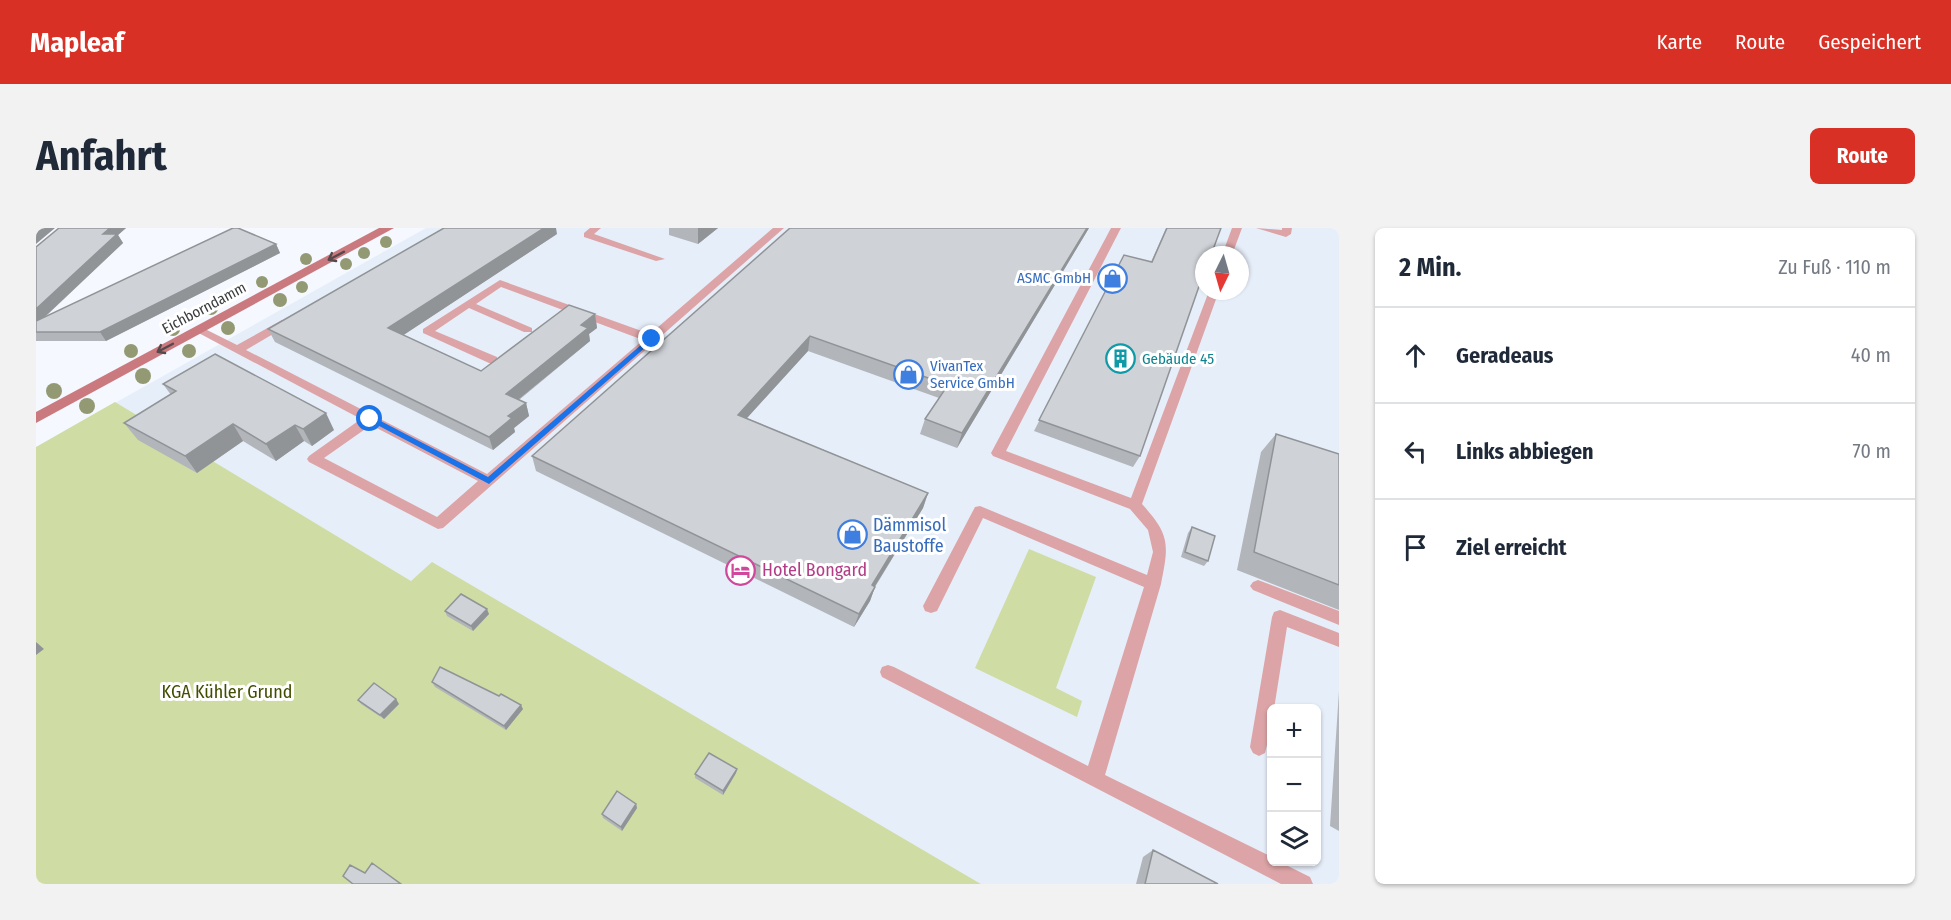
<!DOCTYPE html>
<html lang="de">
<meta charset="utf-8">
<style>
body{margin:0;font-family:"Fira Sans Condensed",sans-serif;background:#f2f2f3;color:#1f2937}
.controls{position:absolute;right:18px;bottom:18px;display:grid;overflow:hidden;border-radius:9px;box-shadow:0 2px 4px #0004}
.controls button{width:54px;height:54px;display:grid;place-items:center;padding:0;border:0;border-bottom:2px solid #e0e1e3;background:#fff;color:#1f2937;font:30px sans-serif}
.compass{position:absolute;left:1159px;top:18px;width:54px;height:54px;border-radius:50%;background:#fff;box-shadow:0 2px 4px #0004;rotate:185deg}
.stop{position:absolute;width:18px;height:18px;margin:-14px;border:4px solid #1a73e8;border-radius:50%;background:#fff}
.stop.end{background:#1a73e8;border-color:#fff;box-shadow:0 2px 6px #0008}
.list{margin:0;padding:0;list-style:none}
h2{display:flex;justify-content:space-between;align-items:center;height:78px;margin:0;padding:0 24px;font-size:26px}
h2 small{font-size:20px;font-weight:400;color:#747a83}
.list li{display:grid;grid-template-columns:39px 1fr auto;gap:18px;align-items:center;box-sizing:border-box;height:96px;padding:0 24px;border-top:2px solid #e0e1e3}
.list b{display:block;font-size:22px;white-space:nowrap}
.list em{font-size:20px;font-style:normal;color:#747a83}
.icon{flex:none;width:33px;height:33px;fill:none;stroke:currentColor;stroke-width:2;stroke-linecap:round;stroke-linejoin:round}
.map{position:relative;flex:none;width:1303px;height:656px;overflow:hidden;border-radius:9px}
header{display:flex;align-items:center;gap:36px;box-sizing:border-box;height:84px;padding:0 30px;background:#d93025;color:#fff}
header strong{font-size:28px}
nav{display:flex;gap:33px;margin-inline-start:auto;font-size:21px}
.intro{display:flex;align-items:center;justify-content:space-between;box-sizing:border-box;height:144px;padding:0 36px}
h1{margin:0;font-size:42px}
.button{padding:15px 27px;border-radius:9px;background:#d93025;color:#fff;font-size:21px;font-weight:700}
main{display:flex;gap:36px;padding:0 36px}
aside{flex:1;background:#fff;border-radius:9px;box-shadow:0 2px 4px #0004}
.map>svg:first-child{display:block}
</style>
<header>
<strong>Mapleaf</strong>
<nav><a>Karte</a><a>Route</a><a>Gespeichert</a></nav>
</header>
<div class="intro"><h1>Anfahrt</h1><a class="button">Route</a></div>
<main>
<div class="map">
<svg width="1303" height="656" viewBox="0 0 1303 656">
<rect width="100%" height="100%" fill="#f5f8fe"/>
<!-- built -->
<path fill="#e6eefa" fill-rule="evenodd" d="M390,0H1303V656H945L396,335L375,353L79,175ZM1168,27H1204V63H1168ZM1236,481H1280V634H1236Z"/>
<!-- green -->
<path fill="#cfdca4" d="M79,174L375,353L396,334L945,656H0V219Z
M993,321L1060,349L1020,460L1046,473L1041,489L939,440Z"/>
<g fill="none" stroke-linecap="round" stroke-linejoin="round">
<!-- lane -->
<path fill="#dca4a6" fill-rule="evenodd" d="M554,0H565L558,6L629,31L620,33L548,9V5Z
M737,0H748L407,300L402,301L273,234L271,231L273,228L325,191L157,102L163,99L167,100L201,117L246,92H254V96L210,122L451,246L607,112L465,59L440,76L496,100V104H488L433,80L399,103L461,129V135H453L387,105V101L464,52L614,106ZM335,197L442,253L401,289L288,230Z
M1075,0H1085L970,223L1095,270L1173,63H1183L1106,276C1134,307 1133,316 1125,356L1069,547L1236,629V634H1244L1274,649L1277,656H1245L846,449L844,444L846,439L852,437L858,439L1052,538L1108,359L947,290L901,383L895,385L889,383L887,378L939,279L944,278L1111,347L1117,324L1112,302L1094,281L957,228L955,225Z
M1196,0H1206L1196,27H1186Z
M1220,0L1246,2V0H1256L1255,6L1250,9Z
M1222,352L1303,383V397L1217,362L1214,358L1217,354Z
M1244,382L1303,405V419L1251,399L1238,481H1236V497L1229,525L1223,528L1217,525L1214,519L1236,389L1238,384Z"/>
<!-- secondary -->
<path fill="#ca7a7e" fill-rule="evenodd" d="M343,0H358L0,195V184Z"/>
</g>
<!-- trees -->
<g fill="#939a73">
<circle cx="350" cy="14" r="6"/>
<circle cx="328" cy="25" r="6"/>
<circle cx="270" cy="31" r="6"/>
<circle cx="310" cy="36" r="6"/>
<circle cx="226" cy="54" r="6"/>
<circle cx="266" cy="59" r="6"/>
<circle cx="244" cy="72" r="7"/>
<circle cx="175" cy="80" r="7"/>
<circle cx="192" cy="100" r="7"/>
<circle cx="137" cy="101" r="7"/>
<circle cx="95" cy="123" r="7"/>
<circle cx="153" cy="123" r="7"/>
<circle cx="107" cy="148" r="8"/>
<circle cx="18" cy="163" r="8"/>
<circle cx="51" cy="178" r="8"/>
</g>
<!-- wall -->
<path fill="#b2b5ba" d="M23,0H90L82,7L87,15L8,90L240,16L244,25L70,113H0V19Z
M633,0H682L662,16L633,7Z
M754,0H1053L921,220L884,206L889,191L903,170L772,123L711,190L892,265L887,280L839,359L834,373L818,399L500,243L496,228Z
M1130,0H1185L1168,27L1104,228L1097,239L998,203L1088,27L1115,34Z
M521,6L367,107L445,143L559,86L561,100L553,106L554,113L483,172L490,175L493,188L478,200L479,204L457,222L239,114L232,101Z
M127,156L298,202L276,218L268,213L240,233L207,213L161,245L102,212L88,195L135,167Z
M1240,206L1303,226V382L1201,342L1225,224Z
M1156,299L1172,333L1168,338L1145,329L1152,305Z
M409,383L453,386L437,403L411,388Z
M396,454L487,481L470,502L399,459Z
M1303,463V603L1294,598Z
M322,472L363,476L348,491L325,476Z
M701,541L700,545L687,567L659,550V546Z
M600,576L601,580L586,603L567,590L566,586Z
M1117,622L1182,656H1100L1107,629Z"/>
<!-- shaded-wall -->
<path fill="#919497" d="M2,0H19L0,16V2Z
M74,0H90L82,7L87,15L0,97V81L67,6Z
M508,0H520L521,6L357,114L352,100Z
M662,0H682L662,16Z
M1051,0H1053L921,220L926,205Z
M240,16L244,25L70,113L64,104Z
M559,86L561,100L553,106L554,113L473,179L470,166L545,97Z
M774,108L772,123L701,201L702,187Z
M490,175L493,188L478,200L479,204L457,222L453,209L472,188Z
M290,185L298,202L276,218L267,201Z
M197,196L207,213L161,245L149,228Z
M259,197L268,213L240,233L230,216Z
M892,265L887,280L831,371L836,357Z
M839,359L834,373L818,399L823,386Z
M451,381L453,386L437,403L435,398Z
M0,414L8,421L0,427Z
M360,471L363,476L348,491L344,487Z
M485,477L487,481L470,502L468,498Z
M701,541L700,545L687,567V563Z
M600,576L601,580L586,603L585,599Z"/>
<!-- building -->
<path fill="#cfd3d8" stroke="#919497" stroke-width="1.5" d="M23,0H74L67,6H81L0,81V19Z
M197,0H202L240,16L64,104H0V93Z
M408,0H508L352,100L445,143L533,77L559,86L545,97L552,100L470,166L490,175L472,188L476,190L453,209L232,101Z
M754,0H1051L926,205L889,191L912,157L774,108L702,187L892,265L836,357L839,359L823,386L496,228Z
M1131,0H1185L1175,27H1168V44L1104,228L1003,192L1088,27L1116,34Z
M179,126L290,185L267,201L259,197L230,216L197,196L149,228L88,195L140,163L127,156Z
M1240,206L1303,226V357L1218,324Z
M1156,299L1179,308L1172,333L1149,324Z
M425,366L451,381L435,398L409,383Z
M404,439L463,468L465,466L485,477L468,498L396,454Z
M338,455L360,471L344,487L322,472Z
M673,525L701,541L687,563L659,546Z
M581,563L600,576L585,599L566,586Z
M1117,622L1182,656H1109Z
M336,635L365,656H317L307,648L314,637L329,645Z"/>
<!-- one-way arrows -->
<defs><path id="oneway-shaft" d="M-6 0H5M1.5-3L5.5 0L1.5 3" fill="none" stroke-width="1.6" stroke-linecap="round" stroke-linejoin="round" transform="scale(1.5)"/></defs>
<g stroke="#57484b">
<use href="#oneway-shaft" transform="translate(300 28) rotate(152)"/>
<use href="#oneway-shaft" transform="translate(129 120) rotate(152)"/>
</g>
<!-- route -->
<path fill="#1a73e8" d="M613,110L619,111L453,256L330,191L337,189L452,249Z"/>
<!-- icons -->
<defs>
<symbol id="shop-ring" viewBox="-11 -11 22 22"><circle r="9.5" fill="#fff" stroke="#3f7fe0" stroke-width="1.5"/><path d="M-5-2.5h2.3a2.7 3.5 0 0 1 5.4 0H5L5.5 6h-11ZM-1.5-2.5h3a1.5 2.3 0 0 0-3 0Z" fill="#3f7fe0"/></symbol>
<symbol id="building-ring" viewBox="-11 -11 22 22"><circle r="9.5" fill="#fff" stroke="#0f9aa8" stroke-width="1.5"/><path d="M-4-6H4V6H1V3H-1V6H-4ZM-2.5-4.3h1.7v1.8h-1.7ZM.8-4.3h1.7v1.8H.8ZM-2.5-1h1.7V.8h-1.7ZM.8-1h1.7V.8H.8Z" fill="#0f9aa8"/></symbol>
<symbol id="hotel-ring" viewBox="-11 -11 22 22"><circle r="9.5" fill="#fff" stroke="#d1479c" stroke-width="1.5"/><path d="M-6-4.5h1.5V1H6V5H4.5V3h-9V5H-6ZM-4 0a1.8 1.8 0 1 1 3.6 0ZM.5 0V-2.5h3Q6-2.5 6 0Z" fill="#d1479c"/></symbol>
</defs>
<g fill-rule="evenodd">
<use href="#shop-ring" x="1060" y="34" width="33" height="33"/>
<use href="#building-ring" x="1068" y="114" width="33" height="33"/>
<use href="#shop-ring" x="856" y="130" width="33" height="33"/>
<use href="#shop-ring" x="800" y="290" width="33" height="33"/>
<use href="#hotel-ring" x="688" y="326" width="33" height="33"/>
</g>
<g text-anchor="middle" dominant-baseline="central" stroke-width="6" stroke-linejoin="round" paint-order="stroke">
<!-- far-shop labels -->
<g font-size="15" fill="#366cbe" stroke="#fff" text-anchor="end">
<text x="1055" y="50">ASMC GmbH</text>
<text x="894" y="138" text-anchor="start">VivanTex<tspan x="894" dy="17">Service GmbH</tspan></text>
</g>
<!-- far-street labels -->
<g font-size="15" fill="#3a3c3e" stroke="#fff">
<text transform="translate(168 80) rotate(-28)">Eichborndamm</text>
</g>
<!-- far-culture labels -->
<g font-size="15" fill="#0d838f" stroke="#fff" text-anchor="start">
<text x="1106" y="131">Gebäude 45</text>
</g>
<!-- shop labels -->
<g font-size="18" fill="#366cbe" stroke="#fff" text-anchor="start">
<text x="837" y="297">Dämmisol<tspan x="837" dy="21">Baustoffe</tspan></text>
</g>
<!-- hotel labels -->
<g font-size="18" fill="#b23c85" stroke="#fff" text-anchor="start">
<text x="726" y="342">Hotel Bongard</text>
</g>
<!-- park labels -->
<g font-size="18" fill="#434d01" stroke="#fff">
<text x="191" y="464">KGA Kühler Grund</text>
</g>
</g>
</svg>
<div class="controls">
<button>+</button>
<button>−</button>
<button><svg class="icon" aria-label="layers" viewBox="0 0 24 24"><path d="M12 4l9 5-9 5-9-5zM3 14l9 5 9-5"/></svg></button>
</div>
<svg class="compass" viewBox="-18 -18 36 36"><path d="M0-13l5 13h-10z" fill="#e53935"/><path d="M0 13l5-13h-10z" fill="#747a83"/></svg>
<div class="stop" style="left:334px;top:191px"></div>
<div class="stop end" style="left:616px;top:111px"></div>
</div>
<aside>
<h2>2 Min.<small>Zu Fuß · 110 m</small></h2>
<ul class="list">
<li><svg class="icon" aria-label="ahead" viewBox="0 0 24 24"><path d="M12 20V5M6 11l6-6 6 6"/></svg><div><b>Geradeaus</b></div><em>40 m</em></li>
<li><svg class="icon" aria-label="left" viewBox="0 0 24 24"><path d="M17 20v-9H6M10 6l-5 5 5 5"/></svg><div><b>Links abbiegen</b></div><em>70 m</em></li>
<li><svg class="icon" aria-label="arrive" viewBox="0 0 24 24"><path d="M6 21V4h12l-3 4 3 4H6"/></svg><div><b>Ziel erreicht</b></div></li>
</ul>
</aside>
</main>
